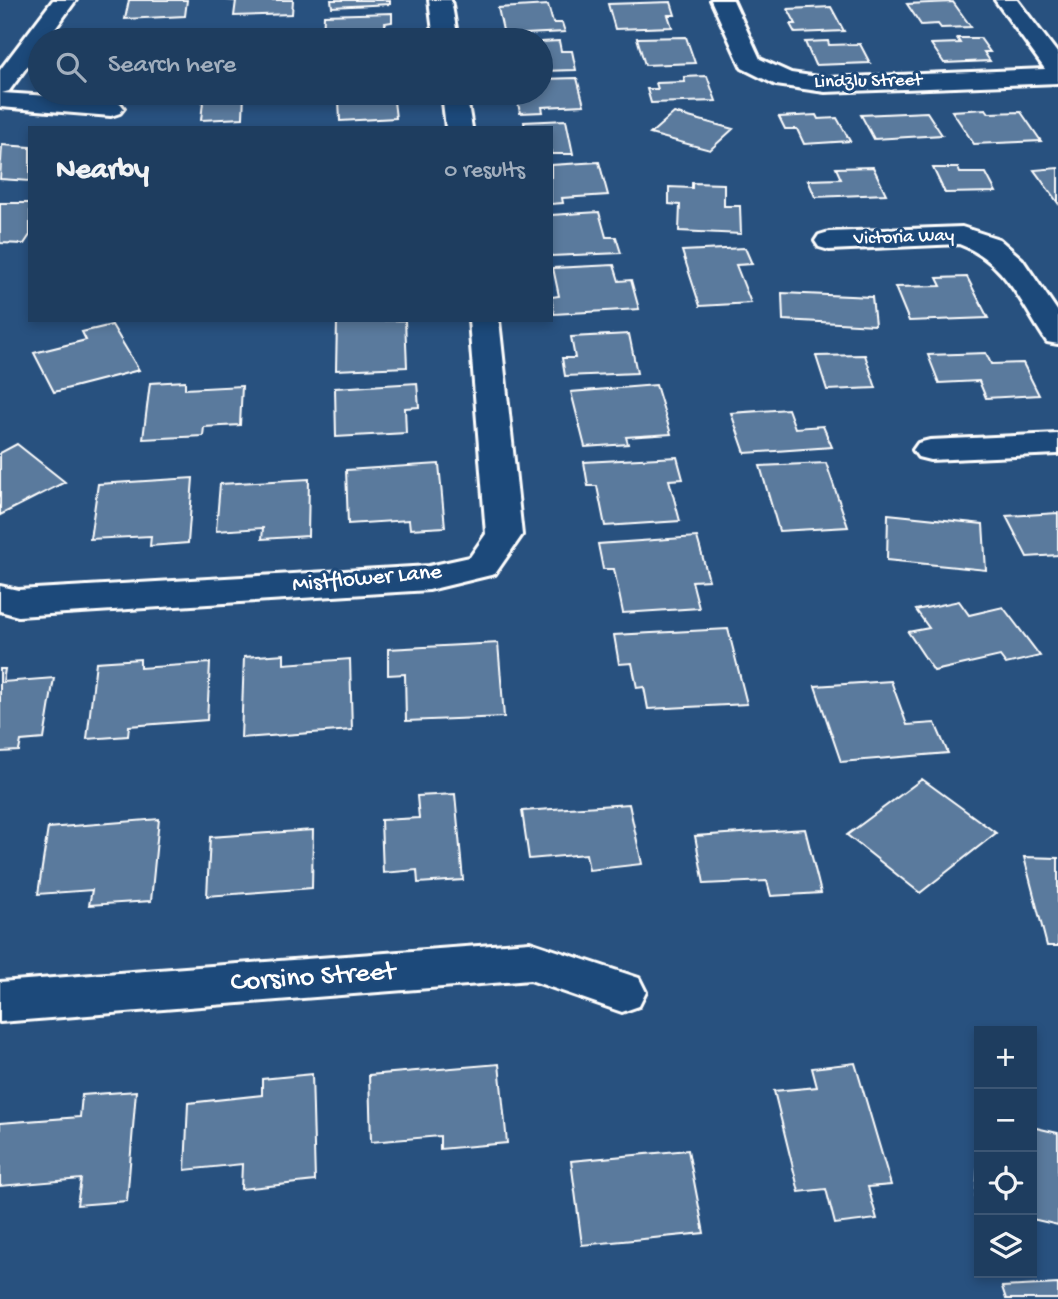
<!DOCTYPE html>
<meta charset="utf-8">
<style>
body{margin:0;font-family:"Gochi Hand",sans-serif;background:#2b4868;color:#f1f3f6}
.controls{position:absolute;right:21px;bottom:21px;display:grid;overflow:hidden;border-radius:0px;box-shadow:0 4px 10px #0003}
.controls button{width:63px;height:63px;display:grid;place-items:center;padding:0;border:0;border-bottom:2px solid #3c5674;background:#1e3d5f;color:#f1f3f6;font:35px sans-serif}
.list{margin:0;padding:0;list-style:none}
h2{display:flex;justify-content:space-between;align-items:center;height:91px;margin:0;padding:0 28px;font-size:30px}
h2 small{font-size:23px;font-weight:400;color:#a1aebd}
.icon{flex:none;width:38px;height:38px;fill:none;stroke:currentColor;stroke-width:2;stroke-linecap:round;stroke-linejoin:round}
.map{position:relative;flex:none;width:1058px;height:1299px;overflow:hidden}
.search{position:absolute;background:#1e3d5f;box-shadow:0 4px 10px #0003;left:28px;top:28px;width:525px;height:77px;display:flex;align-items:center;gap:18px;box-sizing:border-box;padding:0 24px;border-radius:38px;color:#a1aebd;font-size:26px}
.panel{position:absolute;background:#1e3d5f;box-shadow:0 4px 10px #0003;left:28px;top:126px;width:525px;height:196px;border-radius:0px}
.map>svg:first-child{display:block}
</style>
<div class="map">
<svg width="1058" height="1299" viewBox="0 0 1058 1299">
<rect width="100%" height="100%" fill="#28517f"/>
<filter id="ink" filterUnits="userSpaceOnUse"><feTurbulence type="fractalNoise" baseFrequency=".0143" numOctaves="2"/><feDisplacementMap in="SourceGraphic" scale="14" xChannelSelector="R" yChannelSelector="G"/><feConvolveMatrix kernelMatrix="1 2 1 2 8 2 1 2 1" color-interpolation-filters="sRGB"/></filter>
<g filter="url(#ink)">
<!-- building -->
<path fill="#5a7a9d" stroke="#fff" stroke-width="2" d="M129,0H187L185,16L125,19Z
M226,0H293L292,14L234,16L236,1Z
M331,0H390V4L332,7Z
M671,2L675,15H668L672,27L615,29L608,4Z
M953,2L971,27L941,28L938,24L921,25L907,4Z
M548,5L553,23H562L565,32L504,35L498,8Z
M831,7L844,31L795,33L790,24H796L788,9Z
M392,13V22L385,23L386,32H380V39L323,40L324,15Z
M686,37L695,63L645,65L637,38Z
M957,38H980L990,52H984L990,61L944,63L931,44L960,43Z
M559,41L561,51H572L576,70L541,71V42Z
M828,41L829,45L860,44L870,63L815,65L805,42Z
M707,76L716,101L651,103L647,89H658L656,83L685,82L684,77Z
M577,78L584,105L542,107L543,112L520,113L516,93H541V79Z
M204,93H244L243,118L201,120Z
M329,93H393L396,118L340,121L339,99H329Z
M986,109L989,113L1021,112L1041,141L974,144L952,111Z
M927,112L942,135L874,139L861,115Z
M674,113L733,129L710,150L650,134Z
M816,115L818,119L837,118L850,141L804,144L797,129H785L779,117Z
M566,120L573,154H551V128H525L524,122Z
M2,145L30,147V181L0,179Z
M599,162L608,195L562,198L563,203L551,204V165Z
M873,167L886,194L815,197L808,180L841,179L836,168Z
M933,168H958L960,173H986L996,192L945,193Z
M1058,168V203L1034,170Z
M692,183L724,184V206H740L741,234L679,231L680,205L669,204V187L692,188Z
M0,203H30V235L24,244L0,243Z
M599,212L606,237H616L621,253L551,256V215Z
M745,248L752,264L736,265L751,303L700,306L682,251Z
M614,265L619,281L631,280L639,309L554,314L551,297L559,296L553,268Z
M967,277L988,318L909,321L895,287L941,286L937,278Z
M782,293L872,297L875,325L783,320Z
M405,320L407,367L336,370L337,321Z
M112,325L139,370L54,392L34,353L86,340L82,332Z
M629,334L637,373L565,376L562,358H575L571,337Z
M986,353L991,364L1023,363L1039,395L986,398L979,381L939,383L928,355Z
M865,355L876,388L827,390L816,356Z
M185,381V389L242,386L240,425L204,427L203,436L143,439L150,383Z
M417,383L419,407L405,408L406,433L336,437L335,388Z
M656,385L671,434L626,437L628,444L585,447L571,392Z
M788,409L795,428L823,426L832,447L745,453L731,413Z
M17,444L65,482L0,515V453Z
M677,457L683,479L669,480L680,521L605,526L597,486H588L584,462Z
M826,463L848,527L779,531L760,466Z
M439,464L445,527L410,529L409,520L348,524L346,470Z
M193,478L188,543L150,546L151,536L90,539L98,484Z
M309,479L308,536L262,539L263,528L216,531L220,484Z
M1058,513V555L1027,557L1006,516Z
M888,514L983,524L986,570L887,560Z
M697,537L709,580L692,581L699,608L623,613L614,569H603L598,544Z
M959,601L969,615L1003,607L1040,656L1006,664L1000,656L934,671L908,632L929,628L916,610Z
M728,629L747,704L648,709L644,687L637,688L632,663L619,664L614,635Z
M498,643L504,717L406,721L405,674L388,675V649Z
M284,654V664L350,659L352,730L241,738L244,657Z
M140,659V668L210,663L207,720L129,726L128,736L87,739L96,662Z
M0,669H5L3,682L54,678L44,739L21,741L19,751L0,752Z
M891,681L907,725L935,723L948,753L841,762L815,686Z
M922,779L996,833L920,893L847,835Z
M455,794L463,880L418,883L417,870L383,873L381,820L419,818L417,796Z
M629,804L642,864L589,870L586,854L529,859L522,811Z
M159,819L151,901L89,905L92,890L38,894L48,828Z
M805,829L821,893L771,896L767,881L704,884L695,836Z
M313,830L312,888L207,896L210,837Z
M1024,857L1058,858V946H1047Z
M855,1063L891,1185L868,1187L877,1219L835,1224L826,1189L799,1192L774,1091L817,1087L812,1068Z
M499,1064L507,1143L440,1149V1136L371,1142L369,1075Z
M312,1074L315,1181L241,1189L242,1164L185,1170L188,1103L262,1095V1079Z
M136,1091L127,1201L77,1205L81,1179L0,1186V1123L80,1117L82,1095Z
M1032,1127L1058,1133V1225L1032,1219Z
M688,1150L704,1233L582,1245L571,1161Z
M979,1153V1206L975,1205Z
M1058,1284V1299H1006L1002,1287Z"/>
<g fill="none" stroke-linecap="round" stroke-linejoin="round">
<defs>
<path id="minor" d="M53,0H76L47,40H40V49L9,91L2,93L111,100L120,103L124,108L120,113L111,116L0,107V70Z
M429,0H451L458,40H434Z
M711,0H733L760,59L791,73L825,78L1045,69L995,0H1017L1058,54V83L825,92L776,85L742,68Z
M442,93H466L472,128H446Z
M962,227L999,239L1022,259L1058,312V344L1047,342C1021,303 1005,261 959,244L829,250L819,247L815,241L819,235L829,232Z
M469,320H499L522,535L495,574L429,590L18,616L0,611V586L18,590L429,566L470,557L486,534Z
M1058,434V454L930,460L918,457L913,450L918,443L930,440Z
M530,942L639,978L646,992L639,1006L622,1012L530,980L0,1022V982Z"/>
</defs>
<!-- minor casing -->
<use href="#minor" stroke="#fff" stroke-width="6"/>
<!-- minor -->
<use href="#minor" fill="#1f4a7a" fill-rule="evenodd"/>
</g>
</g>
<g text-anchor="middle" dominant-baseline="central" stroke-width="6" stroke-linejoin="round" paint-order="stroke">
<!-- far-street labels -->
<g font-size="19" fill="#fff" stroke="#1f4a7a">
<text transform="translate(868 82) rotate(-1)">Lindzlu Street</text>
<text transform="translate(904 238) rotate(-2)">Victoria Way</text>
</g>
<!-- street labels -->
<g font-size="23" fill="#fff" stroke="#1f4a7a">
<text transform="translate(367 579) rotate(-5)">Mistflower Lane</text>
</g>
<!-- near-street labels -->
<g font-size="28" fill="#fff" stroke="#1f4a7a">
<text transform="translate(313 978) rotate(-4)">Corsino Street</text>
</g>
</g>
</svg>
<div class="controls">
<button>+</button>
<button>−</button>
<button><svg class="icon" aria-label="locate" viewBox="0 0 24 24"><circle cx="12" cy="12" r="6"/><path d="M12 2v4M12 18v4M2 12h4M18 12h4"/></svg></button>
<button><svg class="icon" aria-label="layers" viewBox="0 0 24 24"><path d="M12 4l9 5-9 5-9-5zM3 14l9 5 9-5"/></svg></button>
</div>
<div class="search"><svg class="icon" aria-label="search" viewBox="0 0 24 24"><circle cx="10" cy="10" r="6"/><path d="M15 15l6 6"/></svg>Search here</div>
<section class="panel">
<h2>Nearby<small>0 results</small></h2>
<ul class="list">
</ul>
</section>
</div>
